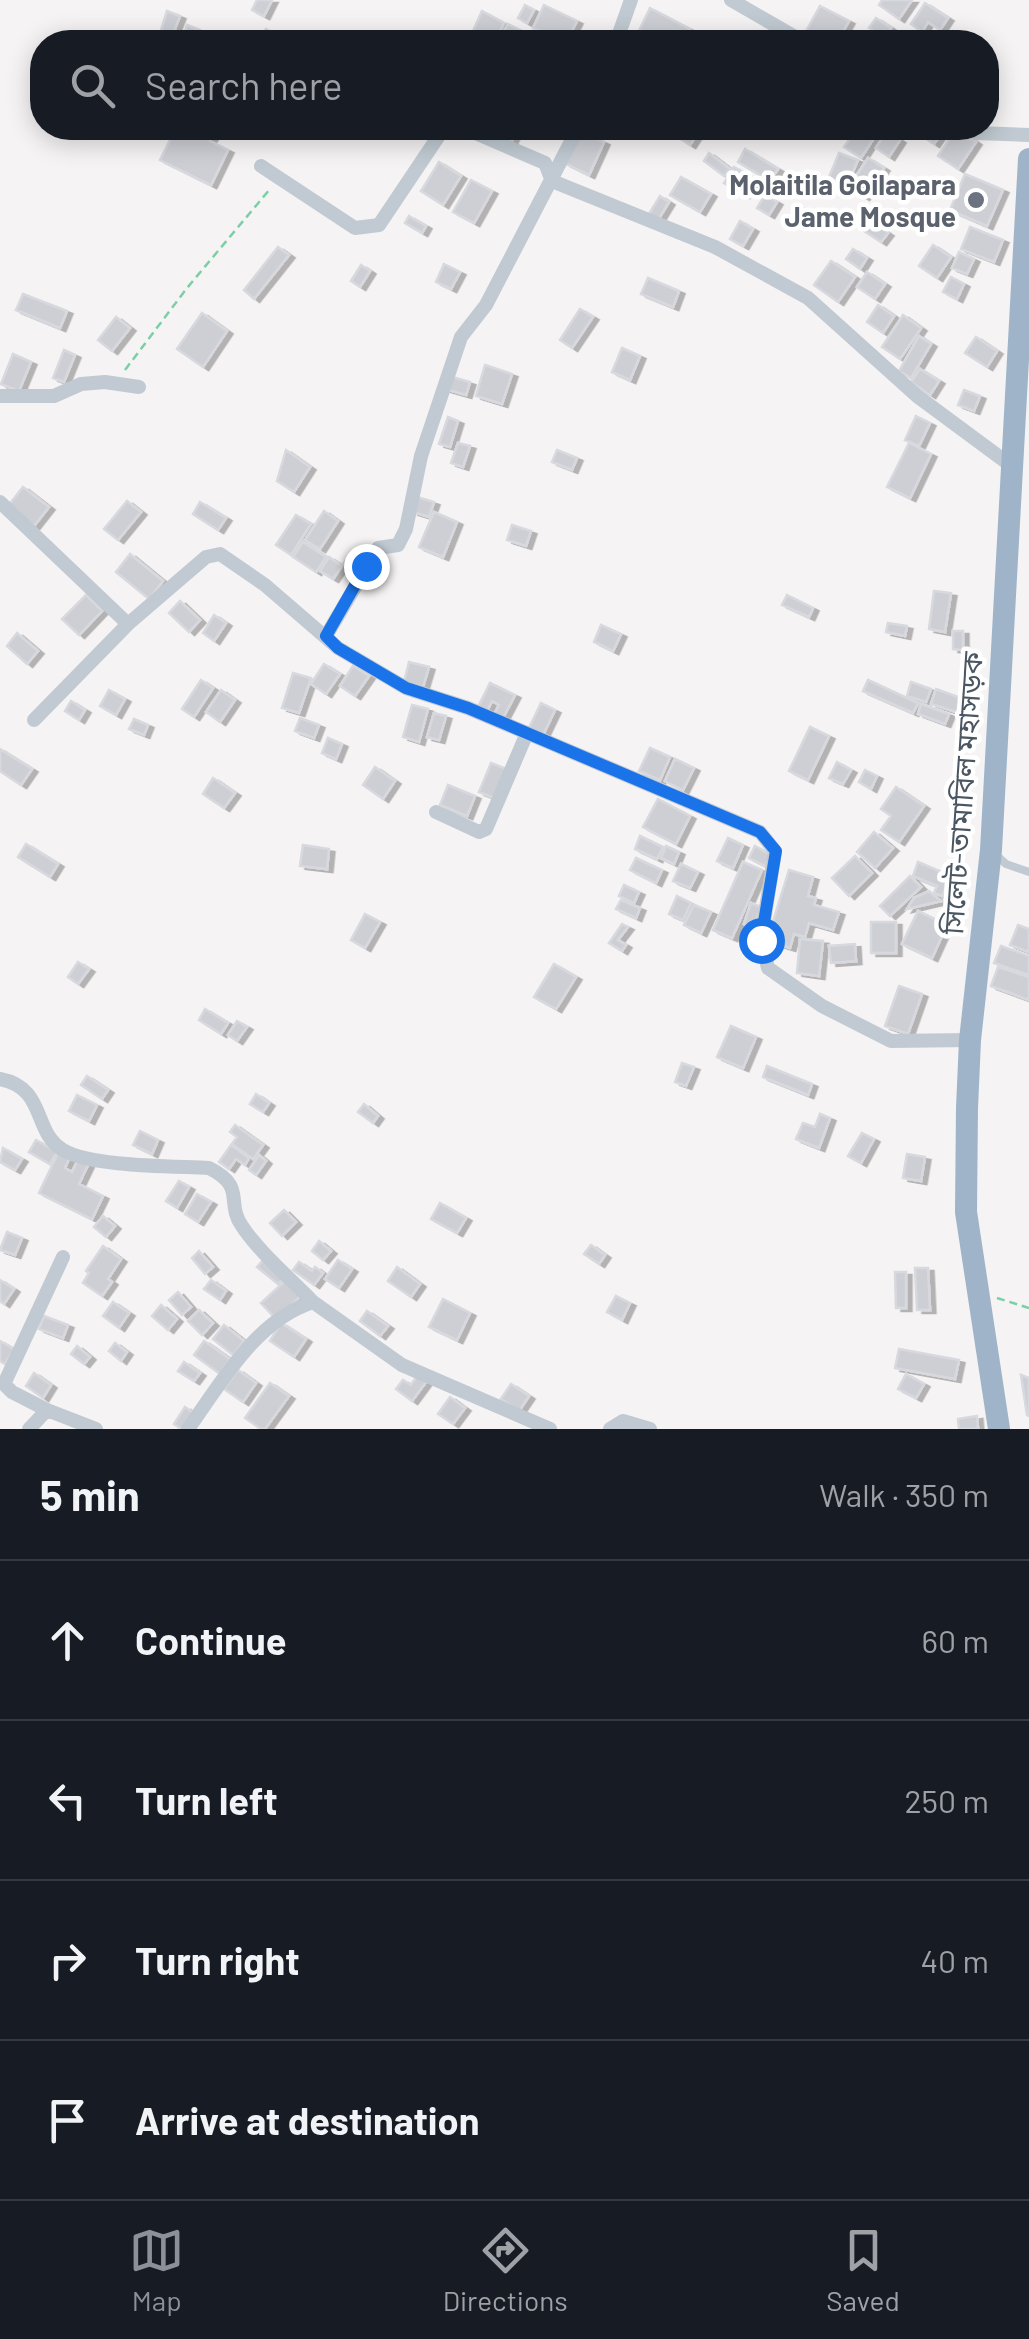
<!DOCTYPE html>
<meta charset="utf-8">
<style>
body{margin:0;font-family:Barlow,"Noto Sans Bengali",sans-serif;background:#242831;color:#f1f3f6}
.stop{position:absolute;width:30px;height:30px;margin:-22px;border:8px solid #1a73e8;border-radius:50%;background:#fff}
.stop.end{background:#1a73e8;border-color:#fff;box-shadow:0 2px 10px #0008}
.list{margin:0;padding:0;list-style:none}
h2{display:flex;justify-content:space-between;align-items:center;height:130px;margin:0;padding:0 40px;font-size:42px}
h2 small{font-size:32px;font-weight:400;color:#9ea1a6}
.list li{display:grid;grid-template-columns:65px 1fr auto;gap:30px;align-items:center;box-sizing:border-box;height:160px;padding:0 40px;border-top:2px solid #363941}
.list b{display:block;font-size:38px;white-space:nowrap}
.list em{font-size:32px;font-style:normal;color:#9ea1a6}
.icon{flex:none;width:55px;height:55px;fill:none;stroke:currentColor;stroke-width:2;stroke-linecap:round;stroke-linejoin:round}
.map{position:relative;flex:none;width:1029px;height:1429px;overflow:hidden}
.search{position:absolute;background:#171b24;box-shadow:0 5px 25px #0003;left:30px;right:30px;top:30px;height:110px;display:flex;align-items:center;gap:25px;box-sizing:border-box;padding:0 35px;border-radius:40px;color:#9ea1a6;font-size:38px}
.sheet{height:770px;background:#171b24}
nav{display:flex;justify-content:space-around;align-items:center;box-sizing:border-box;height:140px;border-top:2px solid #363941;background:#171b24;font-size:28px;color:#9ea1a6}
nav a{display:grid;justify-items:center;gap:5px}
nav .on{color:#8c9099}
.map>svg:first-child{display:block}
</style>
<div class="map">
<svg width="1029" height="1429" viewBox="0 0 1029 1429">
<defs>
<filter id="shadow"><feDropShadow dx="5.5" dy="3" stdDeviation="0" flood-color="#0004"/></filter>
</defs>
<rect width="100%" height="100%" fill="#f5f3f3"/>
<!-- building -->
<path fill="#cdcfd5" stroke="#d7d9de" stroke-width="2.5" filter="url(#shadow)" d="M257,0H272L264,16L252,10Z
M882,0H912L899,19L879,5Z
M925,3L948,18L940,30L928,22L922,32L911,24Z
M525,5L534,10L527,23L518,18Z
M544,5L577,21L566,42L533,28Z
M820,6L849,21L837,42H814L803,37Z
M650,8L690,29L683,42H661L639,31Z
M167,11L180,16L173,34L161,30Z
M482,11L504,23L494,42H468Z
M876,18L891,28L885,38L869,28Z
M508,24L544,42H498Z
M187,25L200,30L196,42L183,37Z
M266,29L284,39L282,42H260Z
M176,128H217L210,141L228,150L211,185L160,160Z
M485,128H518L512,140Z
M664,128H701L690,145Z
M858,128L874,138L861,158L844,147Z
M915,128H941L944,129L934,144L914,130Z
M957,128L976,142L958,169L938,156Z
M581,131L604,142L589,175L566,164Z
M887,131L900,140L889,157L876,148Z
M745,149L778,169L770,181L738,162Z
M709,153L730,169L724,176L704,161Z
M839,153L858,160L844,192L826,184Z
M868,158L884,168L864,197L849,187Z
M439,162L461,176L443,205L421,191Z
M734,167L754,179L744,195L724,183Z
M965,174L1003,190L987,226L950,210Z
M681,177L711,194L700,212L670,195Z
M471,180L492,191L474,223L453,212Z
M765,195L777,202L769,215L757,208Z
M660,196L669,202L658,220L649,214Z
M801,207L811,213L802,227L792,221Z
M409,216L426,226L422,233L405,223Z
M740,221L753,229L743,246L730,239Z
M871,221L888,233L881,242L864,231Z
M970,227L1003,240L994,262L961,249Z
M933,245L951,257L937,278L919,266Z
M278,247L289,255L254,299L244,290Z
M853,249L867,258L860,269L846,259Z
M959,252L974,259L967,274L952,268Z
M831,261L855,277L838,302L814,285Z
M444,264L460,272L451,289L436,282Z
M361,265L370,271L360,287L351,281Z
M867,272L885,284L875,299L857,287Z
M951,277L964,284L957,299L943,292Z
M648,278L679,291L673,307L641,294Z
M23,294L67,311L60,328L16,310Z
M878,305L894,316L883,333L867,322Z
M580,309L593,317L572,348L560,340Z
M202,313L227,331L203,367L177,349Z
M903,315L921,328L900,359L882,347Z
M116,317L130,328L112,351L98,340Z
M919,336L931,344L911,378L899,371Z
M976,337L997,351L987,367L965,353Z
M622,348L640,356L630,380L612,372Z
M64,350L75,355L64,382L53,378Z
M13,354L31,362L19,391L1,384Z
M485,365L512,374L502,404L476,396Z
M920,369L939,381L930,395L911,382Z
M449,376L470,382L466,395L445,389Z
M964,390L980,396L974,411L958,405Z
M916,416L930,423L919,446L905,440Z
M448,417L458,421L450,447L439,444Z
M458,443L470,446L463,467L451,463Z
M909,443L931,454L910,498L887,487Z
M286,450L310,467L294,492L277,481Z
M557,450L577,458L572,470L552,462Z
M23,487L49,507L34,526L8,506Z
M417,497L434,502L429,517L413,512Z
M127,501L141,512L118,540L104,529Z
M200,502L226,518L218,530L193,514Z
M324,511L338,521L320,549L305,540Z
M434,512L457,522L443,557L419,547Z
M296,515L311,524L291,555L276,545Z
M512,525L531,531L526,546L507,540Z
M303,542L326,557L316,572L293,557Z
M352,552L365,561L357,572L344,563Z
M130,554L163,581L149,599L116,572Z
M329,557L342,566L333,579L320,571Z
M934,591L951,593L945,632L929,629Z
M86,595L102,611L79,635L62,619Z
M787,595L813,608L809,617L782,605Z
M180,601L200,620L189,632L169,613Z
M214,615L226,623L214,641L203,633Z
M888,623L907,626L905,636L886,632Z
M601,625L621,634L613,651L594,642Z
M953,631H963V650L953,649Z
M17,633L38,651L27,664L7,646Z
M409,662L429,667L423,687L404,682Z
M324,664L340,674L326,694L311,684Z
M353,666L369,676L355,696L340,686Z
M293,673L311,678L299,713L282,708Z
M201,680L213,688L194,717L182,709Z
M868,680L918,703L913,713L863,691Z
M911,682L931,689L926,702L907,696Z
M490,683L515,695L503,718L495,713L499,705L492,701L487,711L478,707Z
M936,689L961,698L956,712L931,704Z
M109,690L125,699L116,715L100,706Z
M221,690L235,700L220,722L206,712Z
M71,701L85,710L79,720L65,711Z
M541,703L555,710L543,735L529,728Z
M921,704L949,714L945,724L918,714Z
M412,705L428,709L419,742L403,737Z
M434,713L446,716L439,740L427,737Z
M300,718L319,725L314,738L295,731Z
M134,719L148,725L144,735L129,729Z
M810,727L829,736L808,780L789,771Z
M328,738L342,744L336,759L322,753Z
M650,748L670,757L660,780L639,771Z
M0,749L32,769L21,785L0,771Z
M675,759L694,768L683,790L665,781Z
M837,762L851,770L843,784L829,778Z
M491,763L509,770L497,799L479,792Z
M375,767L395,781L383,799L363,785Z
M865,770L877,776L871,789L859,782Z
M213,778L235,793L224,808L203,794Z
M448,785L475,796L467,816L440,805Z
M896,787L924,806L899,842L881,830L891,816L881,809Z
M658,799L690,816L676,844L643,827Z
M874,832L893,848L875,868L857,852Z
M640,836L663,847L657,859L635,849Z
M728,838L743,845L733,868L717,861Z
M26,844L58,864L50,877L18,857Z
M303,845L329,849L327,869L300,866Z
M666,846L679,852L674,864L661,858Z
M755,846L771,855L765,866L749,858Z
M855,856L872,873L849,896L832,878Z
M636,858L662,870L656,883L630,870Z
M743,862L762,870L732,938L713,930Z
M918,862L951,876L942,896L934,893L937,886L913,876Z
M681,864L698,872L690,888L673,881Z
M789,870L813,877L808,896L816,898L814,905L839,912L833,930L809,923L805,937L794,934L790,948L767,941Z
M910,876L921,887L890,916L880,906Z
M624,885L639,892L634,903L619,896Z
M929,891L941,901L907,909L914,898Z
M677,896L691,903L683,920L669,914Z
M621,900L640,908L636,918L616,909Z
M751,903L761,907L754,927L744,924Z
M694,905L711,912L701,933L684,925Z
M918,911L947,925L932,958L902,944Z
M365,914L380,922L365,948L351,940Z
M871,922H896V953H871Z
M622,924L628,927L618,940L626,945L622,951L609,943Z
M1018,925L1029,929V952L1010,945Z
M800,939L823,941L819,976L797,973Z
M855,944L856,961L831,963L829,946Z
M1001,946L1029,956V975L994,963Z
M78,962L89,969L78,984L68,977Z
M554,964L576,977L556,1009L534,997Z
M998,967L1029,977V1000L991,986Z
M899,986L922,994L908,1034L885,1026Z
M205,1009L228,1023L221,1034L199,1020Z
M237,1021L247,1027L237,1041L228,1035Z
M731,1026L756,1037L743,1068L717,1057Z
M682,1063L694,1067L686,1086L675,1082Z
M767,1066L812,1084L808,1095L763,1077Z
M87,1076L108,1090L102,1099L81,1085Z
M256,1094L269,1103L263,1112L250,1104Z
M77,1095L97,1105L89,1121L69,1111Z
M364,1104L378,1116L373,1123L358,1112Z
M820,1114L830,1118L819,1148L796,1139L803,1123L815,1127Z
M235,1125L263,1145L253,1159L232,1144L237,1137L230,1132Z
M140,1131L158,1140L152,1154L133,1145Z
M862,1133L874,1139L861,1163L848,1156Z
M36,1140L57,1152L50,1164L29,1152Z
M231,1145L249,1158L245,1165L236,1159L229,1169L219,1162Z
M3,1148L22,1159L15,1170L0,1162Z
M58,1153L69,1159L65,1168L72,1172L78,1160L88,1165L79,1184L103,1196L92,1219L39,1193Z
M907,1154L925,1157L921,1181L903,1178Z
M259,1155L266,1161L256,1175L249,1170Z
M179,1181L189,1187L177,1208L166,1201Z
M197,1194L211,1202L198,1222L185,1214Z
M440,1203L466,1218L457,1233L431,1219Z
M284,1210L296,1222L282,1236L270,1223Z
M103,1216L115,1226L106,1237L94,1227Z
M7,1232L22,1238L15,1255L0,1250Z
M319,1241L331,1251L323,1260L312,1251Z
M591,1245L605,1255L599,1264L584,1254Z
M103,1246L121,1259L108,1279L112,1282L102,1296L83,1283L89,1273L86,1271Z
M199,1251L213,1267L205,1274L192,1258Z
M263,1260L284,1277L278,1284L257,1267Z
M338,1260L352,1269L339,1288L325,1279Z
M299,1262L312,1271L315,1267L323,1273L314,1285L293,1270Z
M397,1267L420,1284L411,1297L388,1281Z
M915,1268H928L930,1310H917Z
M895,1272H906V1308H896Z
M287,1279L302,1295L276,1319L261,1303Z
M0,1280L14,1289L4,1304L0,1301Z
M211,1280L226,1291L220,1300L204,1289Z
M178,1292L191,1307L182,1315L169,1300Z
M616,1296L630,1303L622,1320L607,1312Z
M443,1299L470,1313L457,1340L429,1327Z
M113,1302L129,1313L119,1328L103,1316Z
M161,1305L177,1319L168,1330L152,1316Z
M199,1310L213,1323L202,1335L188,1321Z
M367,1311L388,1326L380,1336L360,1321Z
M44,1316L68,1325L63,1338L39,1329Z
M281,1323L306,1339L294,1357L270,1341Z
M224,1325L244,1341L233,1355L213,1339Z
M0,1341L14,1349L5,1364L0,1361Z
M204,1341L230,1359L220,1374L194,1355Z
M115,1343L127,1352L121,1361L109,1351Z
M77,1346L90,1357L84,1364L71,1354Z
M899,1349L959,1360L955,1379L895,1368Z
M184,1362L200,1373L194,1381L178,1371Z
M238,1370L256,1383L243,1402L224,1389Z
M34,1373L51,1385L43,1398L26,1386Z
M906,1374L924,1384L916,1398L898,1389Z
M1021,1375L1029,1378V1416L1027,1415Z
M417,1376L426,1382L412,1401L396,1389L403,1380L411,1385Z
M270,1383L289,1396L265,1429H261L245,1418Z
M511,1384L529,1396L519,1411L501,1399Z
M450,1397L465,1408L453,1424L438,1414Z
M185,1407L196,1415L186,1429H181L174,1424Z
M977,1416L978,1429H959L958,1419Z"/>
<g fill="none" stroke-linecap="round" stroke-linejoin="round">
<!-- path -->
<path stroke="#7ad0a6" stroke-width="2.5" stroke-dasharray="8 5" stroke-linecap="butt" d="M125,370L187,288L270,189
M997,1298L1029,1308"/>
<!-- service -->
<path stroke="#c1cad2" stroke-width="8" d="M994,853L1006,864L1029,872"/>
<!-- minor -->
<path stroke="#c1cad2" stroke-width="14" d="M731,0L804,42
M616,42L631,0
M464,128L545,163L552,181L715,247L808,298L917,396L1013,467
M968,128L975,133L1029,135
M261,166L355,228L379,225L444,128
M0,396H54L81,384L105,382L139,387
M0,502L128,624
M326,636L378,548L398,545L406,529L421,456L461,337L486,305L578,128
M34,720L128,624L206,557L220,554L265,585L338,648L406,688L468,708L760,832L775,851L761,940L768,968L822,1006L891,1041L970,1040
M436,812L479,832L486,829L527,733
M0,1079C47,1088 32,1132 63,1150C92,1167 173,1166 209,1168C247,1187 225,1202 242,1226C258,1251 292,1280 313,1302
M47,1410L12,1392L4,1384L63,1257
M29,1429L47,1410L96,1429
M188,1429C221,1383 256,1320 313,1302L402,1365L550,1429
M610,1429L623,1421L650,1429"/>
<!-- trunk -->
<path stroke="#9fb4c9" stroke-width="22" d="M999,1429L966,1212L967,1108L970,1040L991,850L1029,159"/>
</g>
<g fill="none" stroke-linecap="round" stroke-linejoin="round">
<!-- route -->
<path stroke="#1a73e8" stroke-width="12" d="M366,566L326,636L338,648L406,688L468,708L760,832L776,851L761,940"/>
</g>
<!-- markers -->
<circle fill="#6b7280" stroke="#fff" stroke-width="4" cx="976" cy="200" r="10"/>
<g text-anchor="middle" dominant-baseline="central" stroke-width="9" stroke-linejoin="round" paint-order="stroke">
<!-- worship labels -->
<g font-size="28" font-weight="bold" fill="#5b616d" stroke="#fff" text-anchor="end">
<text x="956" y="184">Molaitila Goilapara<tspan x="956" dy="32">Jame Mosque</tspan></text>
</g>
<!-- street labels -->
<g font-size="28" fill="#4a5661" stroke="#fff">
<text transform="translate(962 793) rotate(-86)">সিলেট-তামাবিল মহাসড়ক</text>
</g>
</g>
</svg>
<div class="stop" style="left:761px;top:940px"></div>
<div class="stop end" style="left:366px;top:566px"></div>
<div class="search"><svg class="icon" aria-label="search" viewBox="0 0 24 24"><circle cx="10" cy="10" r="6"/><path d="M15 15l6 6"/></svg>Search here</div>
</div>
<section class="sheet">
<h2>5 min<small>Walk · 350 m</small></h2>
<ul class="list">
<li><svg class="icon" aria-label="ahead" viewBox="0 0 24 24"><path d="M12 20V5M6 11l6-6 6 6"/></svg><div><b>Continue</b></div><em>60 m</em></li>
<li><svg class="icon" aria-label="left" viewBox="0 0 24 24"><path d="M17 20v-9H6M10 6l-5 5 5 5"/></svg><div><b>Turn left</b></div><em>250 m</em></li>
<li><svg class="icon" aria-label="right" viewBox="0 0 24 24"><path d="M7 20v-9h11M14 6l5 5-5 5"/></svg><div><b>Turn right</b></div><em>40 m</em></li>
<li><svg class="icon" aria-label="arrive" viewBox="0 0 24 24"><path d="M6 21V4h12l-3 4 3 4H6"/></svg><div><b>Arrive at destination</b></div></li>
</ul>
</section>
<nav>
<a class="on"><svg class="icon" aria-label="map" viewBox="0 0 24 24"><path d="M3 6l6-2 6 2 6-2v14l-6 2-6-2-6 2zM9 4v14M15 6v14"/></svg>Map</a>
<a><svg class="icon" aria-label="directions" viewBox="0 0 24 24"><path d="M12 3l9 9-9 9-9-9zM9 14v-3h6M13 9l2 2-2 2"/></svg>Directions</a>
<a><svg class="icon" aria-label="saved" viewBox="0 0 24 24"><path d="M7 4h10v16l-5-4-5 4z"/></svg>Saved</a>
</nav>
